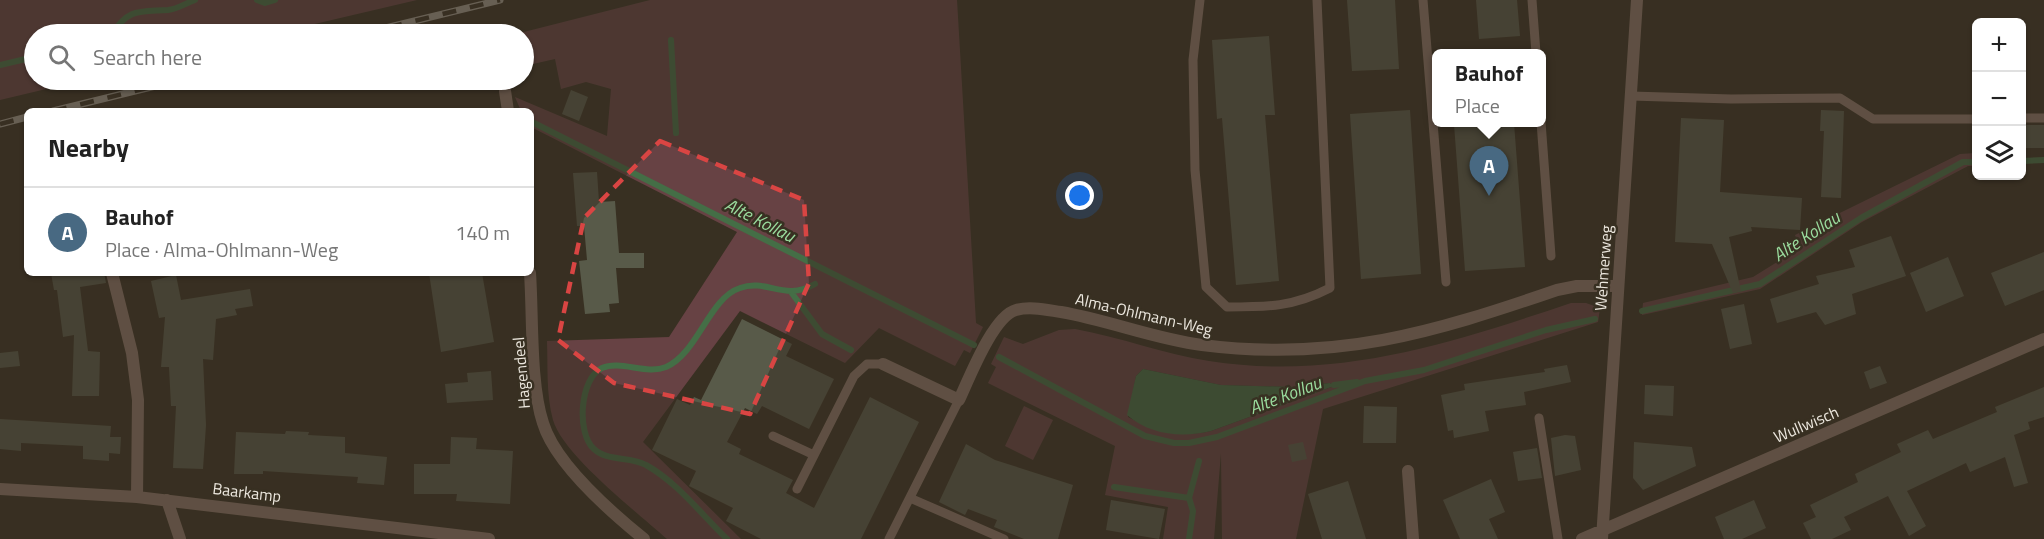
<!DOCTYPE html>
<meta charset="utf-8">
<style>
body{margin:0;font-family:"Titillium Web",sans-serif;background:#f6f6f6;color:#222}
.controls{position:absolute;right:18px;top:18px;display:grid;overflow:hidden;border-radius:9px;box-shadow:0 2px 4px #0004}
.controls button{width:54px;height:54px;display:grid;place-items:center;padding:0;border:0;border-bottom:2px solid #e0e0e0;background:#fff;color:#222;font:30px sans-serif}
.you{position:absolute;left:1080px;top:196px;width:21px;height:21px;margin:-15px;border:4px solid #fff;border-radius:50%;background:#1a73e8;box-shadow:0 0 0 9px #1a73e833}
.badge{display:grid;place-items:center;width:39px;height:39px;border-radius:50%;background:#486982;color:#fff;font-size:20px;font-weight:700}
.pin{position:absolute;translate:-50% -50px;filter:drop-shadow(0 2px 3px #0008)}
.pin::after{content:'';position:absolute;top:32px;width:21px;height:18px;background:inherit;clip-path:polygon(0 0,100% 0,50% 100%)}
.popup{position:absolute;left:1432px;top:49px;width:114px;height:78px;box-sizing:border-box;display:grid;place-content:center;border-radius:9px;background:#fff;filter:drop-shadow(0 2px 4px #0005);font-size:20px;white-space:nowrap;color:#767676}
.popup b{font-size:22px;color:#222}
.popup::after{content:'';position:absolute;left:50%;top:100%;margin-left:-12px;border:12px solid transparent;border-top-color:#fff}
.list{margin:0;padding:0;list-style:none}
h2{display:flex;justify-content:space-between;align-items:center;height:78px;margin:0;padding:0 24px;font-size:26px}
h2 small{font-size:20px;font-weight:400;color:#767676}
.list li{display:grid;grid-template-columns:39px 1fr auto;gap:18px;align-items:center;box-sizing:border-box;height:90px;padding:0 24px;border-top:2px solid #e0e0e0}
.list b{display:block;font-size:22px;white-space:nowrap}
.list p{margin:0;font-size:20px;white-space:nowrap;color:#767676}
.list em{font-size:20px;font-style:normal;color:#767676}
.icon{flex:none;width:33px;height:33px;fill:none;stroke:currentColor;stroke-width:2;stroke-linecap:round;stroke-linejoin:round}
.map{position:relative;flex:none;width:2044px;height:539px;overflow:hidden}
.search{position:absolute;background:#fff;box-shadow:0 2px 4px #0004;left:24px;top:24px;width:510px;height:66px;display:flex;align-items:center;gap:15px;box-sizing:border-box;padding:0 21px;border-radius:33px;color:#767676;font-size:22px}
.panel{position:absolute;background:#fff;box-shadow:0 2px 4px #0004;left:24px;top:108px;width:510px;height:168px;border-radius:9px}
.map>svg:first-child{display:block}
</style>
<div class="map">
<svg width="2044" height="539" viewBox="0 0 2044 539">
<rect width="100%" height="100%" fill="#383022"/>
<!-- green -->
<path fill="#674244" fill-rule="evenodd" d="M0,0H417L272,34H34V80H84L0,100Z
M650,0H957L976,323L983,327L970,353L964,350L955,366L879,328L845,363L740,311L643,442L741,539H667C638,513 563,455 553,420C546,394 548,367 547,341L669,337L737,232L531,127V111H521L515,97L607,136L611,89L586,82L561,89L555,59L524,66V34H516Z
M1976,153V166H1968L1862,222L1760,289L1642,315L1643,303L1753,277L1800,248L1795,235L1960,154Z
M1571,303H1586L1600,308L1598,322L1323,409L1296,539H1222L1221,453L1214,539H1163L1168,507L1105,495L1115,446L988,383L996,367L991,364L1004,337L1023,344L1059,330L1075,329C1120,337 1164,354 1209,361C1337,381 1452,343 1571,303ZM1143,369L1221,385L1293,387L1330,383L1334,386L1211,431C1181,438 1155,431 1128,417L1136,376Z
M1024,406L1053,420L1033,460L1005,446Z"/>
<!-- water -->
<path fill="#446e46" d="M1143,369L1221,385L1293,387L1330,383L1334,386L1211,431C1182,438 1150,435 1127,415L1136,376Z"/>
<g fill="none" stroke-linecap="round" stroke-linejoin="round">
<!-- stream -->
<path stroke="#446e46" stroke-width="6" d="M257,0L265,3L275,0
M112,34C129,8 139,12 168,10C178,9 186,3 195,0
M671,40L676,133
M0,65L34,57
M532,122L974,345
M2022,161L2044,160
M791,292L822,334L851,350
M1642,311L1760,284L1861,218L1963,162H1976
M999,357L1145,436L1174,443H1189L1217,437L1365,381L1424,370L1546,330L1595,319
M1334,385L1357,382
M1114,487L1189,498
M727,539C702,515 677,482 646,465C631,456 608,462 594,449C576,433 580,378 602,368C621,360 646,375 666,367C698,353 709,298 740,288C767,278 784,302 815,284
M1189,539L1193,511L1189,498L1199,461"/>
</g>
<!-- building -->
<path fill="#585a49" d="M1347,0H1395L1399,69L1352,71Z
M1476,0H1517L1520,36L1479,39Z
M1269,36L1275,115H1265L1279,281L1236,285L1222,118L1217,119L1212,40Z
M571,90L588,97L579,121L562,114Z
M1410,110L1421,274L1361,279L1350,114Z
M1821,110L1844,111L1841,198L1821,197L1824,131H1820Z
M1681,118L1724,120L1720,192L1802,198L1800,230L1751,227L1752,231L1729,237L1741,291L1733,293L1712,244L1675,242Z
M1514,123L1525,267L1465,271L1454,124Z
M2022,125H2044V148H2022Z
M597,172L599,202L615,201L619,253H644V268H616L619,303L609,304L610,312L585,314L579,261L587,260L584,226H577L573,173Z
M1891,236L1906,276L1852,294L1856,314L1825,325L1816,312L1777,323L1770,299L1819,284L1816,276L1855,267L1849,250Z
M2044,252V290L2005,306L1991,273Z
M1948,257L1964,296L1926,312L1910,273Z
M51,273H104L106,283L80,287L88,351L100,352L99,396H72L74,335L63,337L57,290H54Z
M429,273H482L494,342L441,352Z
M176,275L181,300L250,289L253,306L235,309L237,315L216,319L213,360L203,359L206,425L203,469L173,468L176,406H171L169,367H161L165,317L159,318L151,281Z
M1744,304L1752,344L1730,349L1721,309Z
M742,319L792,344L786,356L834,379L809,429L762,406L757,414L745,408L727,442L741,449L739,454L793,480L786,493L814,508L870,397L919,422L861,539H761L726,521L733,508L689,486L696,471L652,450L677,399L690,405L694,397L701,400Z
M18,351L20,366L0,368V353Z
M1567,365L1571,382L1524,392L1526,405L1485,411L1489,431L1454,438L1453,430L1448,431L1441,395L1465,390L1464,384L1545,372L1544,369Z
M1880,366L1887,383L1870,389L1864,372Z
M491,371L493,400L447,403L445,384L468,382L467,373Z
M1645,385L1674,386L1673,416L1644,414Z
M2044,387V417L2028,422L2030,429L2014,435L2028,483L2014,487L2005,457L1970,472L1966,463L1907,491L1926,526L1909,536L1888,496L1844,517L1851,530L1832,539H1811L1803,523L1816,517L1810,505L1858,482L1855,474L1901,452L1897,444L1928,430L1933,439L1997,412L1995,407Z
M1364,406L1397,407L1396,443H1363Z
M0,419L111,426L110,437H121L120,454L109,453V461L83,459V446L21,443V451L0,449Z
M286,431L309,432L308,435L345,437V453L387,457L384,485L357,483L358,477L263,471V474H234L236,432L285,434Z
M1565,435L1575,436L1581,470L1555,476L1551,438Z
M451,437L477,438L476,449L513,451L510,504L456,501L457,494H414V464H450Z
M1303,442L1307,459L1292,462L1288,445Z
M1634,442L1692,447L1696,466L1643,490L1633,478Z
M966,444L995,460L1073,485L1058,539H1024L994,527L997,520L968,509L965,515L939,502Z
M1537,448L1542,478L1518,481L1513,452Z
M1491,479L1505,512L1489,519L1498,539H1460L1443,500Z
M1348,481L1366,539H1322L1308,494Z
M1111,500L1165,509L1159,539L1106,530Z
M1754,500L1766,528L1742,539H1724L1715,517Z"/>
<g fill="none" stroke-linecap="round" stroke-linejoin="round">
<!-- lane -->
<path stroke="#8f776b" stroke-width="9" d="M1200,0L1193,60L1195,170L1206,287L1227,307C1268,307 1293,307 1330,288L1317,0
M1423,0L1446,282
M1532,0L1536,53
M1631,96L1731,99L1840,98L1873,119H1976
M2022,118H2044
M1541,122L1551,256
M1539,418L1558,539
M773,436L814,455
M797,489L854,376L867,364H883
M910,498L1004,539
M889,539L959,400"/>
<!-- street -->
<path stroke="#8f776b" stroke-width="12" d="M505,91L508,111
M112,273L132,353L138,400L137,497
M530,273C533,316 530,384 543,423C555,463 612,513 644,539
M883,364L959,400C969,379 993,316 1016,310C1030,306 1047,310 1061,312C1108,320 1155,339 1202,345C1336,362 1432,333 1557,290L1577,286H1618
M1408,471L1413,539
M0,489L137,497L489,539
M167,500L180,539
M1582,539L2044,339
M1602,539L1637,0"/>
<defs>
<path id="rail" d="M361,34L500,0
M53,111L180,80
M0,124L27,117"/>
</defs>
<!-- rail casing -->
<use href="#rail" stroke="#a19a8f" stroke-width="7"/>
<!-- rail -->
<use href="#rail" stroke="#383022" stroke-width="4.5" stroke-dasharray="14" stroke-linecap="butt"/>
</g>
<!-- marked area -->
<path d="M0 0H2044V539H0ZM660,141L804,200L809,283L750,414L614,383L558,340L584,218Z" fill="#383022" fill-opacity=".55" fill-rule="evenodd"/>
<path fill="none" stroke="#d94543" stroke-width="4.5" stroke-dasharray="12 8" stroke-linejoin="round" d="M660,141L804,200L809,283L750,414L614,383L558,340L584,218Z"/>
<g text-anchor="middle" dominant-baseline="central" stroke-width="5" stroke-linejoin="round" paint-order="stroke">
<!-- street labels -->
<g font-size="16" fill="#ece7de" stroke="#383022">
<text transform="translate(1603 268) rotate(-86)">Wehmerweg</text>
<text transform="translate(1144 314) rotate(13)">Alma-Ohlmann-Weg</text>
<text transform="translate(521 373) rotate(-95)">Hagendeel</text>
<text transform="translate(1806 424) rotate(-23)">Wullwisch</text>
<text transform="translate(247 492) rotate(7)">Baarkamp</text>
</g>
<!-- water labels -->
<g font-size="18" font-style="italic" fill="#9adb9d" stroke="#383022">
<text transform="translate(760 220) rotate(27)">Alte Kollau</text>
<text transform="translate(1806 236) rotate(-33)">Alte Kollau</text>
<text transform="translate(1285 395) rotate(-21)">Alte Kollau</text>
</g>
</g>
</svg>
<div class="controls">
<button>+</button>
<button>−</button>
<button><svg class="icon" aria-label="layers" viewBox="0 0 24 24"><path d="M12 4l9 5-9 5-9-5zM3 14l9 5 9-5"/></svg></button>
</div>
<div class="you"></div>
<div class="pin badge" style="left:1489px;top:196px">A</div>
<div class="popup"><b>Bauhof</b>Place</div>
<div class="search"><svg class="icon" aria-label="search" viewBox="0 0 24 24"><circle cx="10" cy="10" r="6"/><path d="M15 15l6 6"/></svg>Search here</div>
<section class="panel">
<h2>Nearby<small></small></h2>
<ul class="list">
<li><span class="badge">A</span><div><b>Bauhof</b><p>Place · Alma-Ohlmann-Weg</p></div><em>140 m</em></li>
</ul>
</section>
</div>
